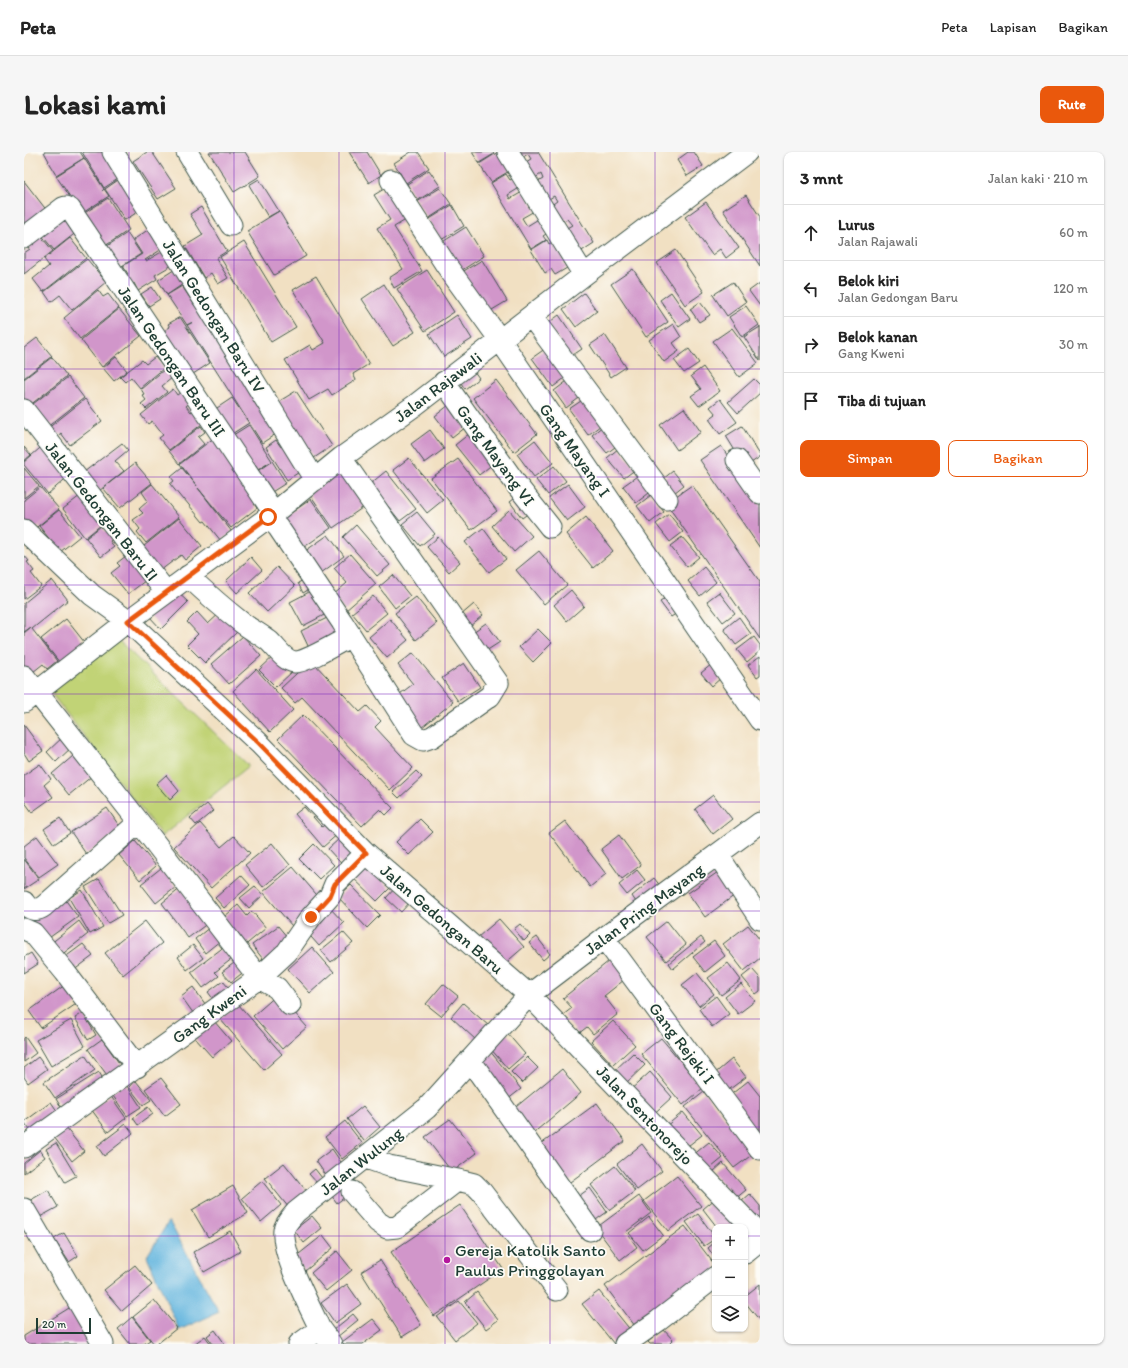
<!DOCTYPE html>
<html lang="id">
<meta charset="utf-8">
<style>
body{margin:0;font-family:Itim,sans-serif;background:#f6f6f6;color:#222}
.controls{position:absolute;right:12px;bottom:12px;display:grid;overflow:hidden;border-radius:8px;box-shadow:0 1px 3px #0004}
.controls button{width:36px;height:36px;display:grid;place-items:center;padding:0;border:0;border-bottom:1px solid #e0e0e0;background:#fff;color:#222;font:20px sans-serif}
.scale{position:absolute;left:12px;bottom:10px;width:55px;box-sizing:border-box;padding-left:4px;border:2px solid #1f3d34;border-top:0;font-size:11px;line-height:14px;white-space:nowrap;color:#1f3d34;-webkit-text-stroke:3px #fdfcf7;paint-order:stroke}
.stop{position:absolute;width:12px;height:12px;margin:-9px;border:3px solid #ea580c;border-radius:50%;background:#fff}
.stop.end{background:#ea580c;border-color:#fff;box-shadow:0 1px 4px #0008}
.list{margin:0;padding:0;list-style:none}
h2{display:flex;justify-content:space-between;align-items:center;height:52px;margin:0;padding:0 16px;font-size:17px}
h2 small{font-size:13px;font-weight:400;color:#767676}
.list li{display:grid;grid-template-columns:26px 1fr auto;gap:12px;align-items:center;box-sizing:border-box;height:56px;padding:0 16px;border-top:1px solid #e0e0e0}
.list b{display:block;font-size:15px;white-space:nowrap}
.list p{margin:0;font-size:13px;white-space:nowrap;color:#767676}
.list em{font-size:13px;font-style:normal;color:#767676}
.actions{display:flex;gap:8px;padding:12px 16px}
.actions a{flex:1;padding:9px 0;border:1px solid #ea580c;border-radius:8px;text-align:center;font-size:14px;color:#ea580c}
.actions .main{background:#ea580c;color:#fff}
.icon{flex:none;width:22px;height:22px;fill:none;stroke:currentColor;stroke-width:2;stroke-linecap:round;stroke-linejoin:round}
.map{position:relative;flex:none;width:736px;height:1192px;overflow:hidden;border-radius:8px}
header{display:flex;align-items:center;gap:24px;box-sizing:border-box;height:56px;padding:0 20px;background:#fff;border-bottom:1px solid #e0e0e0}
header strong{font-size:19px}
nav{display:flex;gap:22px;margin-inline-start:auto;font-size:14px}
.intro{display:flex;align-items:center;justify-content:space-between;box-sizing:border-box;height:96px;padding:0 24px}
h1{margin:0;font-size:28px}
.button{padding:10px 18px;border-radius:8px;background:#ea580c;color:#fff;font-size:14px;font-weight:700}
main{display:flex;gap:24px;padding:0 24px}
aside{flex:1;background:#fff;border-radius:8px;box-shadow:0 1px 3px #0004}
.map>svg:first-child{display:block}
</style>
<header>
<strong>Peta</strong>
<nav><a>Peta</a><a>Lapisan</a><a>Bagikan</a></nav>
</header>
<div class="intro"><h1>Lokasi kami</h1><a class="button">Rute</a></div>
<main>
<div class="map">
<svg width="736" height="1192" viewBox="0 0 736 1192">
<rect width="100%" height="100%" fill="#fdfcf7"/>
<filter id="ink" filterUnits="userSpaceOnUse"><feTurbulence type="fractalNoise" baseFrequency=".025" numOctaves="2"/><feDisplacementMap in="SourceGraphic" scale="8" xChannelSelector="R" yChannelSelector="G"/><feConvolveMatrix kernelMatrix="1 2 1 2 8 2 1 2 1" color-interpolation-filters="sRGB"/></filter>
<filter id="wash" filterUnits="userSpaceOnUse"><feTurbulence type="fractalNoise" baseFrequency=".012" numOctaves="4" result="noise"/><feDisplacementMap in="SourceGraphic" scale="16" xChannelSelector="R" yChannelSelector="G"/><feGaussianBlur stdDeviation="0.9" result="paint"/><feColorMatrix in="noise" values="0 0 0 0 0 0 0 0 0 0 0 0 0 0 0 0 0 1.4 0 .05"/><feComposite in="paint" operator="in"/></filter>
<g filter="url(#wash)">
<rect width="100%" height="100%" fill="#f1e0c2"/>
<!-- green -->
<path fill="#c1d376" stroke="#708855" d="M94,488L225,614L138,684L26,540Z"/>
<!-- water -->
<path fill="#63b5de" stroke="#417989" d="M145,1069L195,1160L155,1178L123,1104Z"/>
<g id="blocks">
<!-- building -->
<path fill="#d196ca" d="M20,0H56L60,6L32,23L24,10L25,9Z
M58,0H81L97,25L80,36Z
M123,0H128L152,36L134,47L109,9Z
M185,0H221L236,24L210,40Z
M325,0H343L357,23L345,31Z
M387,0H394L405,16L382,31L370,11Z
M448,0H469L470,2L455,11Z
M474,0L487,18L467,30L455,12Z
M487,0H514L570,91L550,104L536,80L548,73L543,67L532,74L526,54L533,49L530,44L518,51L512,31L519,27L517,22L505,30L500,11L507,7L504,2L492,9Z
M664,0H670L679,14L663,24L653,8Z
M60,6L80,37L78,39L80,37L85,44L60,60L55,58L32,24Z
M405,18L416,34L393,49L383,32Z
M482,22L486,28L492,25L497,35L484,43L486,47L500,39L512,58L498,66L503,74L516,66L525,80L519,84L522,88L507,97L467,31Z
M100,24L120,56L101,68L81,37Z
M235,27L255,59L244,65L225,33Z
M0,29L27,64L4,75L0,70Z
M365,34L385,66L370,75L398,119L370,136L365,126L379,117L353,76L366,68L350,43Z
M416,36L427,52L404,67L393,50Z
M722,43L736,65V114L699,58Z
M84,46L105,78L78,96L59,62Z
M682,50L715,96L702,106L696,97L688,103L661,65Z
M428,53L440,74L417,88L404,68Z
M177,55L203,99L192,106L204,126L194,132L187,121L180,126L161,94L179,83L166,62Z
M255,59L282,104L250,123L223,79Z
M40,60L54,79L30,98L15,80Z
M128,75L141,95L121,108L122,109L141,98L150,112L131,123L133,127L114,139L110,131L106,134L100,124L104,122L99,114L118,102L109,88Z
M442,75L460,104L435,120L417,91Z
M103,81L117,102L93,117L80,96Z
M15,82L29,99L0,122V101L6,97L2,92Z
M46,86L62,106L19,140L9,127L25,114L20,107Z
M523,88L525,92L530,89L542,108L539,110L543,116L531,123L527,117L521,121L507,98Z
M220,90L272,175L247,190L196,105Z
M652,98L680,140L661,153L633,111Z
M63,107L82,130L48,158L36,143L27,150L20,140Z
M458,108L483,149L463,161L438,120Z
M153,116L162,130L143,143L134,128Z
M609,117L644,170L622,185L587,132Z
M403,118L430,160L401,179L373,137Z
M292,124L345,212L329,222L332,228L308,243L304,237L285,248L261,208L286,193L289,198L301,191L269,138Z
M709,130L722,150L703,164L689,143Z
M736,131V154L725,139Z
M360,132L391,180L369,194L338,147Z
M158,134L171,154L175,151L258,278L238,291L163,173L169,170L163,173L143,143Z
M128,135L136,147L125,154L117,142Z
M74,138L79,145L84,142L95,156L56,187L40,166Z
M647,140L666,167L655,175L636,148Z
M560,141L573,159L552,175L539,157Z
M676,150L686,163L675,170L666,157Z
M722,154L735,173L718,185L705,165Z
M95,157L117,184L78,215L57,188Z
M433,163L448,187L420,205L405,182Z
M535,163L558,197L546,205L523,172Z
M156,165L186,211L166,224L137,181L146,175L144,172Z
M649,172L657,185L649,191L655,199L640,210L625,188Z
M736,175V209L720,185Z
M708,176L734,211L715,225L689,189Z
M581,183L602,215L587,225L566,193Z
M13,186L28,204L0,226V196Z
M525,194L546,222L529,235L508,206Z
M665,197L675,211L660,221L650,208Z
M28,205L43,224L5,254L0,248V227Z
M92,205L103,219L90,229L79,216Z
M131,205L140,216L116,236L107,225L101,230L96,225L118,208L122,212Z
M447,215L455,226L441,237L433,225Z
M679,215L696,239L675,254L667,244L677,237L667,224Z
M141,217L148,226L138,234L143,240L122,257L117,252L122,248L118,243L120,242L117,237Z
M44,225L60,246L22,276L5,255Z
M547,226L559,243L542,256L530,239Z
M730,227L736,233V241L714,261L704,250Z
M472,228L513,282L490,300L449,246Z
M149,237L153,243L160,238L168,249L162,254L167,260L173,256L183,268L145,298L135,286L139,283L128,269L124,272L117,263Z
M272,239L308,294L290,306L254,250Z
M563,245L581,270L564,283L545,257Z
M208,246L225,271L206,283L190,258Z
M61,247L78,269L46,293L37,281L30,287L23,277Z
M696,247L713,270L696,282L685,267L692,262L686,255Z
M425,253L442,275L428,286L411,264Z
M660,256L677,280L653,298L636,273Z
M225,273L248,309L229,321L206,285Z
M580,273L595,292L583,301L568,283Z
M177,274L181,280L174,285L180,292L155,312L145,299Z
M718,274L736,303V305L721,315L702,284Z
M406,278L420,297L401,311L387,292Z
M446,281L470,311L455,323L431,293Z
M191,285L236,347L230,352L233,356L207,376L174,336L208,380L197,389L181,369L179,370L160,347L159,348L146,332L150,329L147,325L158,316L173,334L156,312Z
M252,288L257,295L263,291L280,317L263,328L242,295Z
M511,288L529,311L510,325L493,302Z
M23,290L48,321L24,342L0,313V310Z
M98,291L104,298L91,309L100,319L75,339L60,320Z
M697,294L736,352V396L676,308Z
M0,295L7,303L0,309Z
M595,296L612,317L600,326L583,306Z
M385,306L419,348L403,361L369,318Z
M434,307L473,359L447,378L407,326Z
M248,309L262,331L243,343L229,322Z
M111,311L128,331L96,356L79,336Z
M530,314L542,329L524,343L512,328Z
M0,316L15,334L0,346Z
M317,319L341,354L309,376L285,341Z
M362,319L392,357L376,369L346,332Z
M649,319L660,333L645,345L634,331Z
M616,322L629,338L612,351L599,334Z
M128,332L155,365L122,391L113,380L116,377L109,368L119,361L115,357L124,349L118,340Z
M544,332L561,355L543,369L525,346Z
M668,333L736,430V487L642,351Z
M16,335L35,357L8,379L0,372V348Z
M61,340L83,368L61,386L39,357Z
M498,341L510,357L498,366L486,350Z
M627,343L640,360L626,371L613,354Z
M287,347L307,376L276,398L256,369Z
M35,358L56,384L36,400L15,374Z
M485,358L508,384L490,400L468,374Z
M393,360L411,382L396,394L378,372Z
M645,362L659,380L646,390L632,372Z
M562,365L589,399L569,416L542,382Z
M155,366L178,394L161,408L157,403L133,421L115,398Z
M332,373L366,413L353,424L319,385Z
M77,374L81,379L94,383L86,389L90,395L77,405L62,386Z
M459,376L482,407L465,420L441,390Z
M304,383L320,404L293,424L277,402Z
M414,385L436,410L425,420L403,395Z
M658,385L675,405L663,415L646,394Z
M515,399L543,433L520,452L492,418Z
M107,400L126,425L104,442L87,421L96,414L93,411Z
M326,402L352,432L321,459L308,444L323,431L310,416Z
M0,403L5,409L3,410L10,419L7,421L17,434L0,447Z
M227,405L238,418L213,441L202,429Z
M253,415L271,434L243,460L225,441Z
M680,415L692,430L676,444L664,429Z
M369,423L386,444L371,456L355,435Z
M286,424L292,433L279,441L274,431Z
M28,428L44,448L8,477L33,509L23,517L19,512L4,524L0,520V481L7,475L0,480V451Z
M151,438L164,450L137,477L125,464Z
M289,438L302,462L279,474L266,450Z
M547,438L560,454L543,469L530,453Z
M695,440L711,461L699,470L683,449Z
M648,442L659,457L647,465L636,450Z
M349,444L363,461L342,478L328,461Z
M392,445L413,471L392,488L371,461Z
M450,452L459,463L445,475L436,464Z
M198,459L216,477L181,511L163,493L174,482L163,470L173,460L184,472Z
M305,465L314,481L285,496L277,479Z
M715,465L727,482L712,493L700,477Z
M42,467L61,491L36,511L17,487Z
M366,467L384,488L363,506L345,485Z
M462,471L476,490L462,499L449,480Z
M514,477L528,491L509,510L495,495Z
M219,484L237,504L205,532L187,512Z
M730,485L736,493V499L723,510L713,498Z
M253,501L269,519L252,535L235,518Z
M389,501L429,550L397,576L372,545L389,532L374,513Z
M736,504V523L733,525L724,513Z
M287,508L336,560L343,554L357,569L351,575L389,616L366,638L278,545L271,551L257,536Z
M440,511L456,535L434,549L418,526Z
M688,512L699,524L688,534L677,521Z
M232,517L269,558L246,580L209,539Z
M279,563L369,656L362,663L356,657L338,674L254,587Z
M0,573L19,599L5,609L0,601Z
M40,584L49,594L32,610L23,600Z
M56,598L74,619L45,643L28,622Z
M16,612L27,627L20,633L29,645L8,660L0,649V623Z
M392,619L398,625L375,646L369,640Z
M142,623L155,639L146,648L132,632Z
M689,643L708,667L689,682L671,657Z
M183,652L189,659L172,673L166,666Z
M280,655L298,675L305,669L315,681L299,695L271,662Z
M83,656L98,678L62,702L47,680Z
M36,666L46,681L30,692L20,677Z
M396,667L409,680L385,703L372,690Z
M541,669L582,722L566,735L525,681Z
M176,671L197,695L210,684L226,701L187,736L150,695Z
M595,683L617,713L598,727L577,697Z
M13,684L34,712L15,725L0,706V694Z
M316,686L335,707L323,718L304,697Z
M111,689L132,714L116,728L95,703Z
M248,691L266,713L239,735L221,713Z
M290,692L310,713L295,727L275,707Z
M0,707L15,727L0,737Z
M339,708L366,736L353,749L325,722Z
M269,715L298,749L268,774L239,740Z
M137,716L152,735L132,751L117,732Z
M613,718L621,728L603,743L595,733Z
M694,720L711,743L681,765L664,741Z
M217,723L226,733L200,756L191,746Z
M630,726L637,735L614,753L608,744Z
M75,727L98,763L84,771L61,735Z
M327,733L356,763L343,776L314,745Z
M231,734L239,743L225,756L216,746Z
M372,735L387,749L377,760L362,746Z
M157,736L184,771L164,786L138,751Z
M58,738L79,775L66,782L45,746Z
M40,746L54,765L22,788L8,769Z
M214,753L223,764L228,759L242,776L218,796L200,765Z
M305,755L320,771L295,794L280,777Z
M475,767L500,795L479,813L454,785Z
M55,769L64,782L36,804L26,792Z
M121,769L138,791L99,823L81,801Z
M643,769L662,793L642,809L623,785Z
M496,772L506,783L500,789L490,777Z
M724,773L736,788V806L720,819L699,792Z
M254,774L268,791L242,811L228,793Z
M186,775L197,788L181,801L171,787Z
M319,780L329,791L307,810L297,798Z
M513,785L526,802L519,808L505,791Z
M677,785L681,790L649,817L645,811Z
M690,789L701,804L681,820L669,805Z
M59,792L69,804L49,819L40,806Z
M169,793L179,806L163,818L154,805Z
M201,794L209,806L191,820L195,824L179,836L167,820Z
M288,795L310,820L286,841L264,817Z
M7,801L14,812L0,821V805Z
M590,805L605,824L580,844L594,862L569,882L563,875L554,882L539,863L548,856L539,846Z
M214,808L222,818L207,830L198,820Z
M704,811L717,828L697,843L684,826Z
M728,817L736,826V839L732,842L718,825Z
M673,821L690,842L675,854L658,833Z
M199,829L208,840L193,852L184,840Z
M45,830L58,848L17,876L5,859Z
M419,832L434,844L417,864L402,852Z
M717,832L731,849L714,862L701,845Z
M169,835L184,856L172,865L157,844Z
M254,842L283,875L258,897L229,864Z
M692,844L705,862L688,875L675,857Z
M439,851L465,874L452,888L427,865Z
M214,852L258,902L240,918L196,867Z
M59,861L72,883L64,888L51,866Z
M47,868L61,894L27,914L12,888Z
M190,869L207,889L188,905L171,886Z
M589,869L611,893L589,913L567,889Z
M483,881L501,902L484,917L466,896Z
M1,885L12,901L0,910V886Z
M637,886L679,936L659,953L617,902Z
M78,887L102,921L88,930L64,897Z
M465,898L497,937L483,948L451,910Z
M609,901L621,913L601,932L589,920Z
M61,903L71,918L31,946L20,930Z
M14,905L23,917L4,931L0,925V916Z
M503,905L514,916L498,931L487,920Z
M708,907L722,925L702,940L689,923Z
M538,917L557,941L507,983L487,959Z
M75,920L82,932L39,958L32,947Z
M626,920L648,945L625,966L603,941Z
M137,926L157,952L141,964L121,937Z
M112,929L127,948L119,953L105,935Z
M724,929L736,944V985L704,945Z
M101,931L117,955L103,964L87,941Z
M680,940L729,1002L710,1016L661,955Z
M86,943L102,966L84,980L67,957Z
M27,950L38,966L12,986L0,970Z
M573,951L601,989L542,1033L513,995Z
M339,954L356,975L340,989L323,967Z
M124,955L129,962L114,973L109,966Z
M659,960L678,983L660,997L641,975Z
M426,967L453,1001L428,1020L401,985Z
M321,969L338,991L318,1007L301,985Z
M102,972L109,981L80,1004L73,994Z
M42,976L60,999L48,1009L30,985Z
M685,990L699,1006L682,1020L668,1004Z
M32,991L52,1024L41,1030L22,997Z
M618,992L638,1019L613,1038L593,1012Z
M308,997L319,1013L303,1025L292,1009Z
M16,998L21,1005L0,1021V1011Z
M260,1011L284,1041L265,1056L241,1026Z
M699,1011L722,1038L711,1047L689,1020Z
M591,1014L611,1039L586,1058L567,1033Z
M291,1017L298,1026L293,1031L285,1022Z
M324,1024L333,1036L313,1051L304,1039Z
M653,1024L677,1054L644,1079L620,1049Z
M238,1029L257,1053L237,1070L218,1046Z
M209,1034L224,1061L184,1085L168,1058Z
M566,1036L583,1060L569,1070L552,1046Z
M24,1038L34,1055L14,1066L5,1049Z
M726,1042L736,1054V1070L718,1049Z
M615,1044L627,1061L602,1080L613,1095L596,1108L572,1076Z
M692,1046L712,1072L707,1075H693L679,1057Z
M436,1053L479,1117L410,1164L367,1100Z
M674,1062L691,1085V1087L680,1094L662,1070Z
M288,1064L298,1076L280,1091L270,1078Z
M625,1065L639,1083L619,1098L605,1081Z
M661,1074L691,1113V1120L614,1178L581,1134Z
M206,1079L217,1099L180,1120L169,1100Z
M40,1081L54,1104L45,1110L30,1087Z
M299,1083L309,1096L281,1119L270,1106Z
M691,1090V1106L684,1096Z
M313,1099L328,1118L302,1139L287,1121Z
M356,1108L397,1173L378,1185L337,1120Z
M111,1113L128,1133L98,1159L80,1138Z
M323,1132L337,1152L311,1171L297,1151Z
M736,1132V1169L721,1150V1144Z
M575,1139L608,1180L593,1192H590L558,1152Z
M453,1140L474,1168L462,1177L441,1150Z
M130,1148L153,1176L133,1192H130L109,1165Z
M435,1149L453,1171L431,1188L413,1165Z
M50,1153L75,1192H0V1184Z
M329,1162L334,1168L313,1185L308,1179Z
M108,1165L126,1188L120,1192H106L94,1177Z
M349,1167L358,1178L339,1192H320L318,1190Z
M639,1177L649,1188L645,1192H626L624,1190Z
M191,1178L201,1192H189L183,1184Z
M181,1184L187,1192H170Z"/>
</g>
</g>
<g filter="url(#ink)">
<use href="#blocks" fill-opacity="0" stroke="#3e5549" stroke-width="1"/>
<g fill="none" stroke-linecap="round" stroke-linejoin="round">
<defs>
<path id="minor" d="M89,0L291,328
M163,0L207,73
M484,0L560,123
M367,28L422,113L476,188L736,568
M0,86L39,56L42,55L46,57L250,361
M507,164L643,347
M420,230L495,336L526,375
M0,258L142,440
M713,308L736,341
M244,365L254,375L318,470L390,583L399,588L408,585L466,544L474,531L317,306
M0,378L68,443L104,469L235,591L342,701L505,843L736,1083
M164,424C181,440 199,456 217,470C226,477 236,482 245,489C253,496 260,509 271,510C283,510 315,490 327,484
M0,524L115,670L235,826L253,836L266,853
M0,550L104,469L250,361L317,306L390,254L560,123L723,0
M694,703L736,767
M0,750C5,758 12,760 20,754L115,670
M0,777L9,781L41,820L113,915
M580,786L736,997
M446,908L566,1078
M0,995L235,826L263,800L287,765L306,744L311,732L342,701
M342,1006L365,1014L434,1028L450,1032L457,1039L533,1138
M328,1040L354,1070L363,1076L373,1075L434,1028
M0,1057L79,1192
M721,1101L736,1089
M296,1177L307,1192
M275,1192L296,1177C286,1155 257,1101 260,1078C261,1071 268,1065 272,1060L403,956L505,843L580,786L736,671
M601,1192L634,1169L691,1125"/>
</defs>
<!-- minor casing -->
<use href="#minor" stroke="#3e5549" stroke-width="23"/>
<!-- minor -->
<use href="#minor" stroke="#fff" stroke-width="21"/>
</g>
</g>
<g fill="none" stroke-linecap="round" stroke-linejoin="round" filter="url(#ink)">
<!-- route -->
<path stroke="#ea580c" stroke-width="5" d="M244,365L104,469L235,591L342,701L311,732L306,744L287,765"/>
</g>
<!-- grid -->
<path fill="none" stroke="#7b2cbf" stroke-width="1" stroke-opacity="0.55" d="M105,0V1192M210,0V1192M315,0V1192M421,0V1192M526,0V1192M631,0V1192M0,108H736M0,217H736M0,325H736M0,433H736M0,542H736M0,650H736M0,759H736M0,867H736M0,975H736M0,1084H691M721,1084H736"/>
<!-- markers -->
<circle fill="#b5179e" stroke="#fdfcf7" stroke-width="1.5" cx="423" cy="1108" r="4"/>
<g text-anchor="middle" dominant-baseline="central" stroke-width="3.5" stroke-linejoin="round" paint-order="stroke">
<!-- street labels -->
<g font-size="17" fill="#1f3d34" stroke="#fdfcf7">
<text transform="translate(190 164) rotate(58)">Jalan Gedongan Baru IV</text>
<text transform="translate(148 209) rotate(56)">Jalan Gedongan Baru III</text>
<text transform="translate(414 235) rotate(-37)">Jalan Rajawali</text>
<text transform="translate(551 298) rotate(55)">Gang Mayang I</text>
<text transform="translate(472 303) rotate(54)">Gang Mayang VI</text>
<text transform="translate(78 359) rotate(52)">Jalan Gedongan Baru II</text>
<text transform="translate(620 757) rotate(-36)">Jalan Pring Mayang</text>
<text transform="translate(418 767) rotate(41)">Jalan Gedongan Baru</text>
<text transform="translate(185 862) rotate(-36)">Gang Kweni</text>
<text transform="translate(658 891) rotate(53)">Gang Rejeki I</text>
<text transform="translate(621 963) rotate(46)">Jalan Sentonorejo</text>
<text transform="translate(337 1009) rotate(-38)">Jalan Wulung</text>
</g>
<!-- poi labels -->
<g font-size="17" fill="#1f3d34" stroke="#fdfcf7" text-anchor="start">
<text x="431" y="1098">Gereja Katolik Santo<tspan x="431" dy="20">Paulus Pringgolayan</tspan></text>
</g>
</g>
</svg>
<div class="controls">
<button>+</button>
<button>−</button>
<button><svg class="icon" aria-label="layers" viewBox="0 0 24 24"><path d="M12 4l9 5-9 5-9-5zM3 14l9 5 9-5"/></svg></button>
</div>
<div class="scale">20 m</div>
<div class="stop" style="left:244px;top:365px"></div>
<div class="stop end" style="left:287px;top:765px"></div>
</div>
<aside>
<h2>3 mnt<small>Jalan kaki · 210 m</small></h2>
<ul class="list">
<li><svg class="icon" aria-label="ahead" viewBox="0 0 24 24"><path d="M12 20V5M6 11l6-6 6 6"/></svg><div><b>Lurus</b><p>Jalan Rajawali</p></div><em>60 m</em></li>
<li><svg class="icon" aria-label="left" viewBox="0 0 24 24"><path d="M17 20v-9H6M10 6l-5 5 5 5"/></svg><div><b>Belok kiri</b><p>Jalan Gedongan Baru</p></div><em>120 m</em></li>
<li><svg class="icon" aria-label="right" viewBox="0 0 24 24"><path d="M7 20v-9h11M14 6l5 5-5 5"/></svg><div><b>Belok kanan</b><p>Gang Kweni</p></div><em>30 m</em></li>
<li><svg class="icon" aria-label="arrive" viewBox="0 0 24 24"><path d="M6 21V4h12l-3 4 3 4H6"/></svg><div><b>Tiba di tujuan</b></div></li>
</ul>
<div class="actions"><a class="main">Simpan</a><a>Bagikan</a></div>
</aside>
</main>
